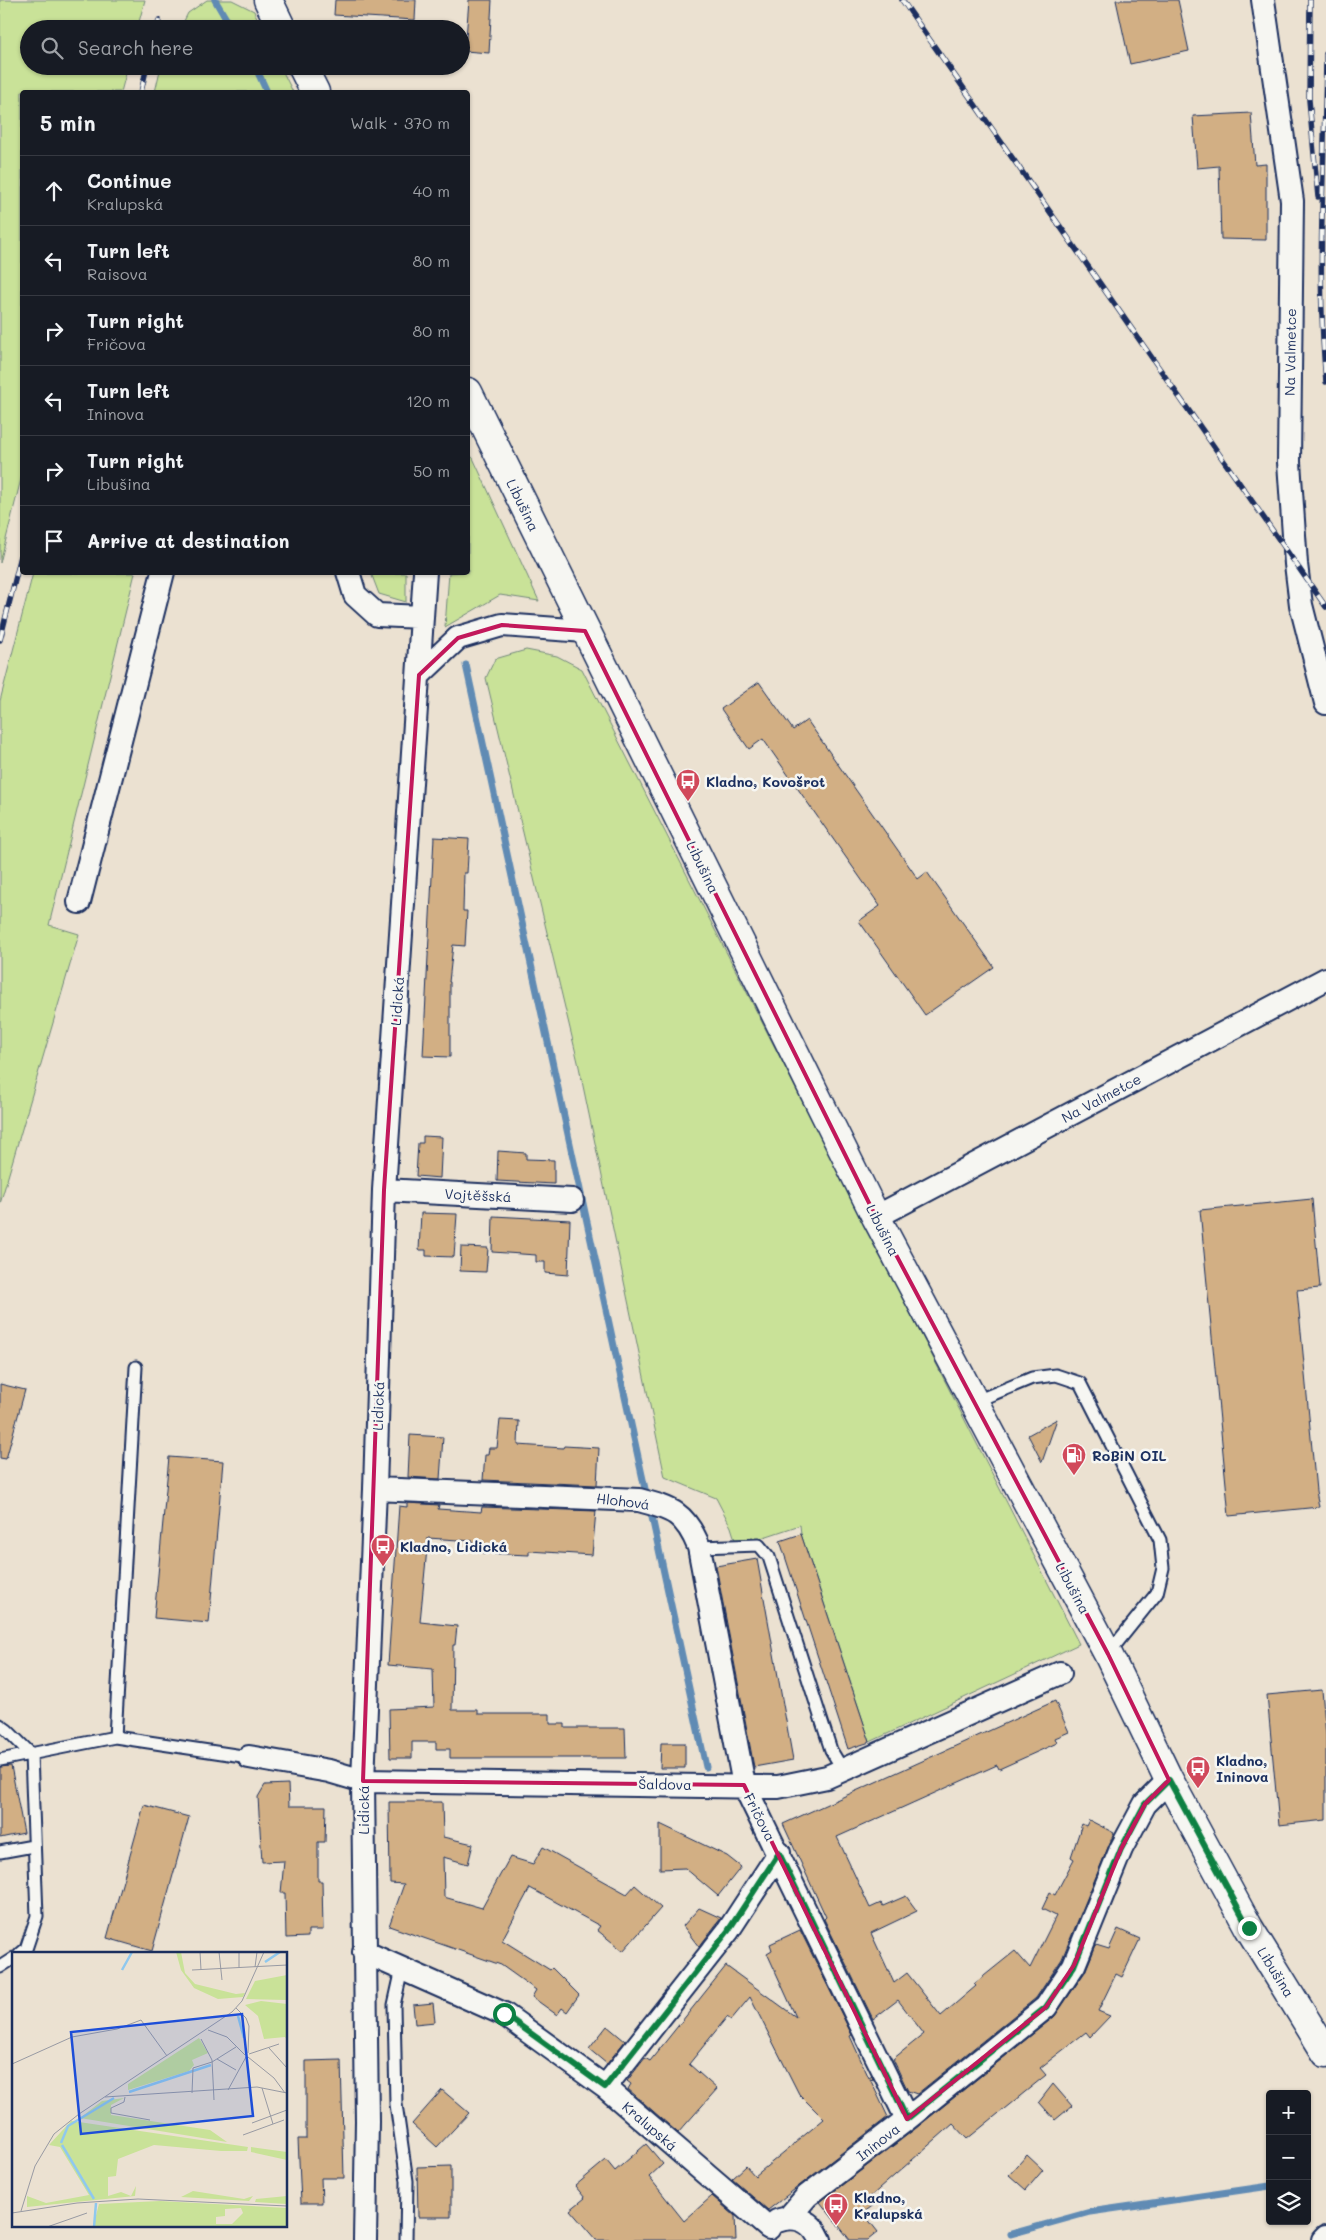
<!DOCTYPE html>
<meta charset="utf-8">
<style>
body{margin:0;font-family:Mali,sans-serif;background:#242831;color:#f1f3f6}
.controls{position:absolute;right:15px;bottom:15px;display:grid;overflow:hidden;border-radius:5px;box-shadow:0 1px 4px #0004}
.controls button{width:45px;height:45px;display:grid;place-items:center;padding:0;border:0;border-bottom:1px solid #363941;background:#171b24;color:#f1f3f6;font:25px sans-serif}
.stop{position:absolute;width:15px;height:15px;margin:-11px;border:4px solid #0b8043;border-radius:50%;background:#fff}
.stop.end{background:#0b8043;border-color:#fff;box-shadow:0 1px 5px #0008}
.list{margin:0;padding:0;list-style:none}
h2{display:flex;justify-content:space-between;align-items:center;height:65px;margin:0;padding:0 20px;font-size:21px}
h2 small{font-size:16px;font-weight:400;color:#9ea1a6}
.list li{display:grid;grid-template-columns:32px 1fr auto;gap:15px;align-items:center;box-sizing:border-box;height:70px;padding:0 20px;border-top:1px solid #363941}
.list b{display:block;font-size:19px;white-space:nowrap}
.list p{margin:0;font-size:16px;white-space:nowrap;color:#9ea1a6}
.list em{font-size:16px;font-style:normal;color:#9ea1a6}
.icon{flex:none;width:28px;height:28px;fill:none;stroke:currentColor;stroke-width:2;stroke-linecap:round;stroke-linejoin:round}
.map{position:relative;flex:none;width:1326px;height:2240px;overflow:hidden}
.search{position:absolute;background:#171b24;box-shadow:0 1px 4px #0004;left:20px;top:20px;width:450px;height:55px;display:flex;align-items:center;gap:12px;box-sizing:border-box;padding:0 18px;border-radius:28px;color:#9ea1a6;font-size:19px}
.panel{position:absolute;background:#171b24;box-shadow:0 1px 4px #0004;left:20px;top:90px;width:450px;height:485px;border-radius:5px}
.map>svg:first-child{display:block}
</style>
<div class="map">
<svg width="1326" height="2240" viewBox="0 0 1326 2240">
<rect width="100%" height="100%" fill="#ebe1d1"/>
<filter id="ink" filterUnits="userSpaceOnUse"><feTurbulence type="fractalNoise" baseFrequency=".02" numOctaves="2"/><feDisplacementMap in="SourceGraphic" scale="10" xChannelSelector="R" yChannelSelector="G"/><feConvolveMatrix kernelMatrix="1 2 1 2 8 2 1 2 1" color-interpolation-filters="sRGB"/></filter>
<g filter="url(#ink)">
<!-- green -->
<path fill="#c9e298" stroke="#72887b" d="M0,0H145L137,29H29V66H128L121,92H22V475L0,563Z
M207,0H232L254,11L262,29H180L188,13Z
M161,66H280L293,92H155Z
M468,453L473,458L539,601L500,595L445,627L449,573L468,572Z
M33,573H135L49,925L79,934L0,1204V701Z
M371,573H406V602L379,594Z
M526,650L557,656L582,669L1079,1644L870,1742L801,1534L800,1525L737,1546L731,1527L716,1498L665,1477L578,1062L486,678L495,659Z"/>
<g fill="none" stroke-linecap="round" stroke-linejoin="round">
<!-- stream -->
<path stroke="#618bb4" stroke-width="7" d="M215,0L232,29
M255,66L267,92
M466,665L647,1498
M650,1508L706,1767
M1011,2234L1090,2212L1270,2186"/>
</g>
<!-- building -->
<path fill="#d2af84" stroke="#1b2f5e" d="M335,0H416L415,20L334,15Z
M469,0H492L489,53L465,51Z
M1116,0H1178L1189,51L1130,64Z
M1251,113L1255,165L1266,164V240L1221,239L1219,166L1197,168L1193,116Z
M759,682L793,730L807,720L918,879L927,872L994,967L925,1015L859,921L880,906L763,739L749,749L721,709Z
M434,837L469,839L467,873H464L463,911H467L465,946L453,945L449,982H450V1057L423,1056Z
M423,1136L442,1137L440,1178L416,1176L418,1143H423Z
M498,1151L526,1153V1159L554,1160V1184L497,1181Z
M1312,1199L1320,1288L1297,1290L1316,1491L1319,1507L1229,1516L1200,1210Z
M421,1213L457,1214L454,1257L426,1256V1250H419Z
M493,1216L570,1220L568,1275L545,1273V1262H536V1255L492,1252Z
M461,1247L488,1248L486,1272L460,1271Z
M0,1384L25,1390L6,1459L0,1458Z
M1057,1419L1042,1462L1028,1435Z
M500,1420L519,1421L518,1445L563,1448L564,1446L599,1448L597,1485L483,1480L485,1455H488L489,1448H497Z
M410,1435L443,1437L440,1479L408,1477Z
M169,1457L223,1461L209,1623L154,1618Z
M407,1503L439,1505L438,1509L481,1512L482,1507L596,1511L592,1555L529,1551V1555L483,1553V1545H473V1541L428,1538L420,1622L457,1626L455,1645H453L452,1710H478V1714H550V1724H565V1728H625L626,1758H450V1749H436V1742H412V1758H390L389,1709L434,1707L433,1669L388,1665L399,1506L407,1507Z
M801,1534L870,1742L848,1749L780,1541Z
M757,1559L793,1760L754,1767L716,1566Z
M1322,1690L1326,1736V1820L1279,1825L1267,1695Z
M1055,1701L1069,1732L1055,1738L1057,1743L999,1769L997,1765L837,1837L870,1908L881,1903L883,1906L906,1896L917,1911L871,1933L894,1983L907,1973L941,2016L976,1986L974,1984L1015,1951L1030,1968L1056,1916L1042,1909L1050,1892L1055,1895L1074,1859L1071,1857L1082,1824L1086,1826L1089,1820L1114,1833L1062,1959L1036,1998L917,2094L908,2091L893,2059L924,2034L898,2000L873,2019L824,1919L826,1917L783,1824Z
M661,1743H685V1768H660Z
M11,1766L24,1833L0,1838V1767Z
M288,1784L289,1806H326L325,1842H318V1881H322L323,1930H308V1937L286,1938L285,1893H281L284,1861L262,1862L258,1797L265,1785Z
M389,1802H442L443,1837L473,1844L468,1864L443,1857L444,1897L482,1908L510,1857L533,1864L543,1847L627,1894L635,1885L661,1908L623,1951L597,1930L600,1926L530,1888L502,1940L550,1970L552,1968L579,1995L567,2012L562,2008L557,2015L532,1997L536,1990L501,1965L389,1926L404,1884L390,1883Z
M144,1805L189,1817L152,1951L107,1938Z
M660,1824L727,1856L741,1867L718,1896L685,1868L660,1869Z
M699,1908L721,1918L699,1947L683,1926Z
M1118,1929L1140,1939L1122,1977L1116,1974L1098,2011L1110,2016L1090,2037L1086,2032L1040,2068L1046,2075L967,2139L953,2124L870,2197L875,2204L863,2213L878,2232L868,2240H850L820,2202L915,2129L1054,2017L1085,1972L1096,1945L1109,1949Z
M800,1930L852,2035L850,2036L869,2078L872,2076L873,2080L870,2079L888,2117L768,2210L732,2179L746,2166L755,2176L824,2119L799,2094L750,1997L731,2020L727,2017L689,2064L717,2089L678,2133L628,2089L631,2084L627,2081L645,2058L650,2061L726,1966L796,2017L767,1953L772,1950L770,1944Z
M433,2003L435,2022L415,2024L413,2005Z
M607,2026L625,2041L607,2064L589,2049Z
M341,2060L344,2178H321L322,2203H301L298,2139H306V2061Z
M1053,2084L1072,2106L1055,2120L1039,2102Z
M442,2090L469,2113L437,2147L412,2124Z
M646,2144L663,2164L649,2177L684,2221L712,2196L735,2216L736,2240H596L570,2210L585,2198L575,2186L606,2160L615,2171Z
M1027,2155L1043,2170L1026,2190L1009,2175Z
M451,2166V2217H418L417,2167Z"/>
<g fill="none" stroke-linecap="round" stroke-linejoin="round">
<defs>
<path id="service" d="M974,1402L1032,1378L1056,1375L1080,1383L1160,1540L1163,1568L1157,1593L1108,1654
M699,1547L759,1545L769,1557L831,1750L843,1770
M0,1725L7,1730L31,1754L37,1916L26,1949L20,1954
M115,1737L136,1367
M0,1760L115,1737L249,1757
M0,1852L33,1846
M0,1967L14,1958
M402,1969L394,2005L396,2104L407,2181L406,2240"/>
<path id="minor" d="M1263,0L1292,201L1289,462L1296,564L1301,605L1326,703
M348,572L355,595L377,615L422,617
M419,675L458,638L502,625L585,631
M79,902L163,572
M384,1190L572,1200
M876,1217L1326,979
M375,1489L639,1500C673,1509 685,1513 699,1547L744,1785L907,2119
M249,1757L329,1771L363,1781L778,1787L827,1777L1060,1673
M364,1952L504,2014L605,2087L769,2228
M605,2087L728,1931L779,1853
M789,2217L807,2196L907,2119L1046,2007L1074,1965L1121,1849L1145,1804L1169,1780
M777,2221C797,2214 812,2221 820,2240
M365,2240L367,2121L363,1781L375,1489L384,1190L425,572
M1323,2240L1326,2237"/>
<path id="secondary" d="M268,0L282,29
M302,66L315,92
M468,392L876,1217L1108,1654L1169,1780L1249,1928L1326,2053"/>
</defs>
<!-- service casing -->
<use href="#service" stroke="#1b2f5e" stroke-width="15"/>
<!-- minor casing -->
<use href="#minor" stroke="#1b2f5e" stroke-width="26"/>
<!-- secondary casing -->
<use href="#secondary" stroke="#1b2f5e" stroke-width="31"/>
<!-- service -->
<use href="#service" stroke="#f6f6f2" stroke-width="11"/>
<!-- minor -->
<use href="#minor" stroke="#f6f6f2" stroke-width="22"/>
<!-- secondary -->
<use href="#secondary" stroke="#f6f6f2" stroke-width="28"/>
<defs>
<path id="rail" d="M902,0L1326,607
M1310,0L1309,100L1318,197
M157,29L159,20
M1326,54C1325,163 1316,274 1326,382
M141,92L147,66
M0,640L22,552"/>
</defs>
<!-- rail casing -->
<use href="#rail" stroke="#1b2f5e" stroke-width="5.5"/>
<!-- rail -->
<use href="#rail" stroke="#f6f6f2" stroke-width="4" stroke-dasharray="11" stroke-linecap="butt"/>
</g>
</g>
<g fill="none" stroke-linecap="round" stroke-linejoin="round" filter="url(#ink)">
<!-- route -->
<path stroke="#0b8043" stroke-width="6" d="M504,2014L605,2087L728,1931L779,1853L907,2119L1046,2007L1074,1966L1121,1849L1145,1804L1169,1780L1249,1928"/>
</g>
<!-- marked area -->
<path fill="none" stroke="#c2185b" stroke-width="4" stroke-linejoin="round" d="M502,625L585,631L876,1217L1108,1654L1169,1780L1145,1804L1121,1849L1074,1965L1046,2007L907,2119L744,1785L363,1781L384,1190L419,675L458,638Z"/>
<!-- icons -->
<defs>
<symbol id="bus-pin" viewBox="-11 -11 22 30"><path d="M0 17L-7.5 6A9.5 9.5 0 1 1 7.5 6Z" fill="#d1495b" stroke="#f6f6f2"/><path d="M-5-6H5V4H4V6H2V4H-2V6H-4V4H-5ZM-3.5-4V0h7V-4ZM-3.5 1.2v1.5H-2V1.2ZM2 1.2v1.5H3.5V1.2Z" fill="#fff"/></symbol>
<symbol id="fuel-pin" viewBox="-11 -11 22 30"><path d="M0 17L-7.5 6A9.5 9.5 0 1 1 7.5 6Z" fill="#d1495b" stroke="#f6f6f2"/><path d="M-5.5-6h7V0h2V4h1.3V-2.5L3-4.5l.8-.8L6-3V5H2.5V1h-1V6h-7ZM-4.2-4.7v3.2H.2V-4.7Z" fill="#fff"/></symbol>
</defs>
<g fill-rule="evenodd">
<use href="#bus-pin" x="674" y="767" width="28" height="38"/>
<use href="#fuel-pin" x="1060" y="1441" width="28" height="38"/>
<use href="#bus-pin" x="369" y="1532" width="28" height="38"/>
<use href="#bus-pin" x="1184" y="1754" width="28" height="38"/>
<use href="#bus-pin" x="822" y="2191" width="28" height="38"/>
</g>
<g text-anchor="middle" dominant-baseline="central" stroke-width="5" stroke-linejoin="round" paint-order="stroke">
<!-- street labels -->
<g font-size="14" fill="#1b2f5e" stroke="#f6f6f2">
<text transform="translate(1290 352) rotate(-89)">Na Valmetce</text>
<text transform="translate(523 505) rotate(64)">Libušina</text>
<text transform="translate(703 867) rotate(64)">Libušina</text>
<text transform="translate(397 1001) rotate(-86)">Lidická</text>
<text transform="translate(1101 1098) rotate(-28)">Na Valmetce</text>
<text transform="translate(478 1195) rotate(3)">Vojtěšská</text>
<text transform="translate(883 1230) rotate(63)">Libušina</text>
<text transform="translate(378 1406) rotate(-88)">Lidická</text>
<text transform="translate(623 1501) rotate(7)">Hlohová</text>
<text transform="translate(1073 1588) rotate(62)">Libušina</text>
<text transform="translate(665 1784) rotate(1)">Šaldova</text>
<text transform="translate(363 1810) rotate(-90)">Lidická</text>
<text transform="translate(760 1817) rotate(63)">Fričova</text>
<text transform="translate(1276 1972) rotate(58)">Libušina</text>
<text transform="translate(650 2126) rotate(41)">Kralupská</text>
<text transform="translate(878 2142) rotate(-38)">Ininova</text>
</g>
<!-- poi labels -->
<g font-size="14" font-weight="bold" fill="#1b2f5e" stroke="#f6f6f2" text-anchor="start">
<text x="706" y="781">Kladno, Kovošrot</text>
<text x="1092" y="1455">RoBiN OIL</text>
<text x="400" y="1546">Kladno, Lidická</text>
<text x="1216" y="1760">Kladno,<tspan x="1216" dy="16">Ininova</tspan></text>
<text x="854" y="2197">Kladno,<tspan x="854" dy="16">Kralupská</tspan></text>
</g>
</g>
<!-- overview -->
<g transform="translate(12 1952)">
<rect width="275" height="275" fill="#ebe1d1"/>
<path d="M164,0H169L173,21L183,32L224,42L233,41L231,45L206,47L182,36L169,18ZM275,23V48L234,47L243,29ZM249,49L275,52V88L273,85L252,87L246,64L233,53ZM187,86L196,101L180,108L182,113L177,119L116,138V132ZM112,146L99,153V163L198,178L215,190L68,166L90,149ZM59,169L67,170L236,195L235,199H209L142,193L106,207L104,224L96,225V244L109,240L119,244L124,234L123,244L15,255V244L34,251L77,243L48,195L37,193ZM239,195L275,200V208L239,200ZM181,239L232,247L241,244L237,249L169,245ZM275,244V252L243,250L244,247ZM148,249L275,256V275H81L87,252ZM229,256L231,261L220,272H204V265L213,264V257Z" fill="#c9e298" fill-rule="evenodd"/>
<path fill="none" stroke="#8fc8ee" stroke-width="2.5" d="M253,10L268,0M110,18L120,0M226,64L232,86M117,140L199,113M49,191L56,174L102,146M50,193L82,247M82,275L84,251"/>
<path fill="none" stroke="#989aa3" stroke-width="1" d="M188,0L189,18M207,0L210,28M227,0V16M243,15L245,0M180,18L275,13M224,56L234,66L237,74L236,101M196,78L215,85L233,103M189,87L200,108L202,148M257,96L275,116M237,102L267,92M236,105L262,126L273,141M205,107L224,118M0,112L60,85L105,77L129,68L155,104M250,136L261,172M216,138L234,105M180,141L181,116L200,110L224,95M93,145L245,135L275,141M113,145L112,150L99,156V161L138,168M240,171L275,158M231,183L272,168M9,259L23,214L42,182L67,162L220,60L230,49L252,0M0,261L65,251L126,247L275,254M35,275L75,261"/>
<path fill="#1d4ed8" fill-opacity="0.15" stroke="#1d4ed8" stroke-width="2.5" d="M230,62L241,164L69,182L59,80Z"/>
<rect width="275" height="275" fill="none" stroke="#1b2f5e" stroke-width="2.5"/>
</g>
</svg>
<div class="controls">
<button>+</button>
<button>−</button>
<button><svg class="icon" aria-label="layers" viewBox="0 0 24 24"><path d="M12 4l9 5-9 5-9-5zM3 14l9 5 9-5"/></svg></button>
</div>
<div class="stop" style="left:504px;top:2014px"></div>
<div class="stop end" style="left:1249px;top:1928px"></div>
<div class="search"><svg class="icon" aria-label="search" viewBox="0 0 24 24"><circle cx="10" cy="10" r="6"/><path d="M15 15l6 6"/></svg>Search here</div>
<section class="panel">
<h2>5 min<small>Walk · 370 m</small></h2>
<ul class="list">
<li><svg class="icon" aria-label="ahead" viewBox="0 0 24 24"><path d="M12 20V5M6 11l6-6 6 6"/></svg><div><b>Continue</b><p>Kralupská</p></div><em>40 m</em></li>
<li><svg class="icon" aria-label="left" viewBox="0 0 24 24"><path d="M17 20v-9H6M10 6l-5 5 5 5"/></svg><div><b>Turn left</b><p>Raisova</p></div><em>80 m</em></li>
<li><svg class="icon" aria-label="right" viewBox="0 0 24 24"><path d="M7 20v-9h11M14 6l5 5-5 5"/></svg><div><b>Turn right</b><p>Fričova</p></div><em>80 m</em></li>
<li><svg class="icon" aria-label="left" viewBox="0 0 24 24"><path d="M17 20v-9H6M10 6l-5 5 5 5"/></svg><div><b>Turn left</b><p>Ininova</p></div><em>120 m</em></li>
<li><svg class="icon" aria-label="right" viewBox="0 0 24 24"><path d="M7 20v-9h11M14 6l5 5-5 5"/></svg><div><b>Turn right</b><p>Libušina</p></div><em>50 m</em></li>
<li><svg class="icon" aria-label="arrive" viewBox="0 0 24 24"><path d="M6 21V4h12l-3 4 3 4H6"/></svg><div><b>Arrive at destination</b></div></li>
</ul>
</section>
</div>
